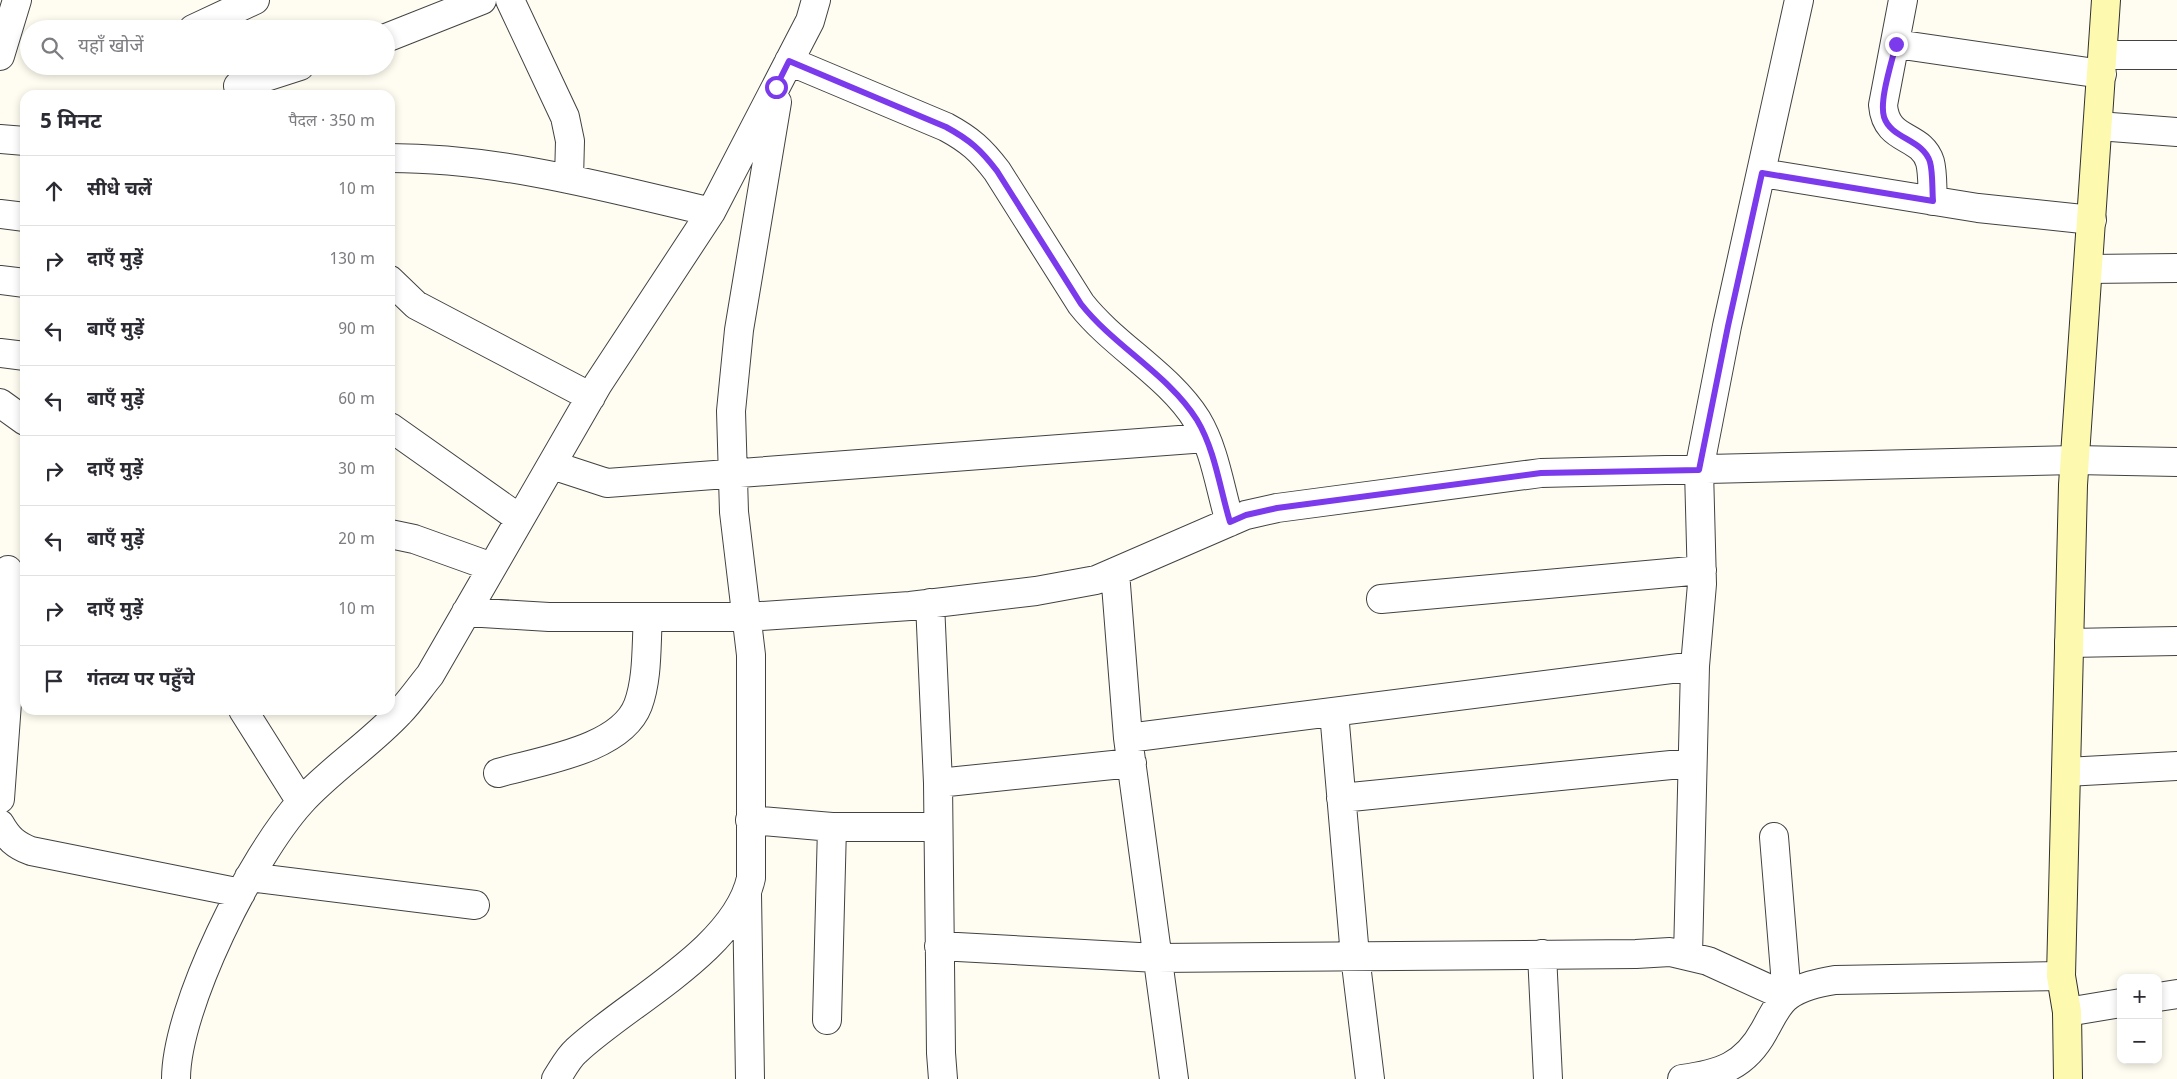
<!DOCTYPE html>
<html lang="hi">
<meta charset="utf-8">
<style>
body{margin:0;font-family:Georgia,"Noto Sans Devanagari",serif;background:#f2f2f3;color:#2b2b33}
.controls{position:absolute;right:15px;bottom:15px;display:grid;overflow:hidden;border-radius:10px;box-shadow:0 2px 8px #0003}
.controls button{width:45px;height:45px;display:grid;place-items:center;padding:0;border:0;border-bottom:1px solid #e1e1e2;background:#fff;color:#2b2b33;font:25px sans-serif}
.stop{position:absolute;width:15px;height:15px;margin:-11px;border:4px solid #7c3aed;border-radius:50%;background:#fff}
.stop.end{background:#7c3aed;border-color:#fff;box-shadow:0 1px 5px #0008}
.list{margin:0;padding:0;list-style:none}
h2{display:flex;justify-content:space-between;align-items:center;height:65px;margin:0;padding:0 20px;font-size:21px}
h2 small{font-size:16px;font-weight:400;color:#7c7c81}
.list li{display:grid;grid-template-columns:32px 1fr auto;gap:15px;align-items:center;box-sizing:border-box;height:70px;padding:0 20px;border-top:1px solid #e1e1e2}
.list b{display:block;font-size:19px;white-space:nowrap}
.list em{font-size:16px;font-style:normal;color:#7c7c81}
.icon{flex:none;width:28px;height:28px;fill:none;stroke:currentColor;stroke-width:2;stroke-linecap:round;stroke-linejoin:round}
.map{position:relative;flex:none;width:2177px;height:1079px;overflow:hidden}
.search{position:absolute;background:#fff;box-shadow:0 2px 8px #0003;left:20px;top:20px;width:375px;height:55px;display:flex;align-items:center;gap:12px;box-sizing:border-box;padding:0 18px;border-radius:28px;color:#7c7c81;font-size:19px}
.panel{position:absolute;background:#fff;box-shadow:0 2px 8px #0003;left:20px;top:90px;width:375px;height:625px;border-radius:15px}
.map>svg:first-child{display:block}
</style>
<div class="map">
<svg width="2177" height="1079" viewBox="0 0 2177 1079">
<rect width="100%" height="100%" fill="#fffdf1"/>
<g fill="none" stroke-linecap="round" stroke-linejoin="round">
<defs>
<path id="street" d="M510,0L565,117L570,141L569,179
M1903,0L1883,105C1886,143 1921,133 1930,162C1933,173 1932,189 1933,201
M193,29L255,0
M386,38L482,0
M1896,44L2102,74
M2103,55H2177
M0,56L17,0
M789,61L946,127C970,140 981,150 997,171L1081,304C1114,346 1169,375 1197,420C1215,450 1220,489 1230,522
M238,86L300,66
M2098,126L2177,132
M0,139L25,141
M390,158C499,158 606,187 711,212
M1762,173L1978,208L2092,220
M0,214L25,217
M2088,269L2177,268
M0,280L25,283
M390,280L416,305L591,397
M0,353L25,356
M0,403L25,421
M390,427L520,519
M552,465L607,483L1206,438
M390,534L414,539L492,567
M1115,572L1128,738L1174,1079
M1381,599L1702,570
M930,603L938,783L941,1053L943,1079
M466,612L549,617H746L910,606L1036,591L1096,580L1246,515L1277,508L1541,473L2075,460L2177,462
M2069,643L2177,641
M243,710L301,802
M1334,712L1355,956L1370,1079
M1128,738L1695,666
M2066,772L2177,766
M498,773C539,761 621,750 638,705C648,678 646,645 648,617
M938,783L1132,763
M1341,798L1691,763
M0,799L8,689V570
M750,820L832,827H938
M0,824C8,838 15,845 31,851L241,893
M249,877L475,905
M747,894L750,1079
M939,946L1157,958L1636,954L1670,952L1708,961L1787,997L1774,837
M1542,954L1548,1079
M1688,956L1695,666L1702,584L1699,470L1727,326L1799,0
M2158,997L2177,994
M2067,1012L2121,1003
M827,1020L832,827
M176,1079C176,1007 252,856 301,802C330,770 369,745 399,713C410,702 420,687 430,675L598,384L711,212L810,21L816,0
M556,1079C562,1070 568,1058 576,1051C627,1003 736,949 751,878V655L734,512L731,411L739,330L777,102
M1682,1079C1720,1074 1745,1066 1764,1031C1771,1019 1777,1004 1788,996C1802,986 1818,983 1835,980L2061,976"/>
<path id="secondary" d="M2068,1079L2067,1012L2061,976L2073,485L2106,0"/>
</defs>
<!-- street casing -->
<use href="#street" stroke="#424242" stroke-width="30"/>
<!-- secondary casing -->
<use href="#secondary" stroke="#313131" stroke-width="30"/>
<!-- street -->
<use href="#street" stroke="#fff" stroke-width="28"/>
<!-- secondary -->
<use href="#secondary" stroke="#fdf9ae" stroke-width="28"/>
</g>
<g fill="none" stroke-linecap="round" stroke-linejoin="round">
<!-- route -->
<path stroke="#7c3aed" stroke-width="6" d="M776,87L789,61L946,127C970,140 981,150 997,171L1081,304C1114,346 1169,375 1197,420C1215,450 1220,489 1230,522L1246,515L1277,508L1541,473L1699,470L1728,326L1762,173L1933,201C1932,189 1933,173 1930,162C1923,139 1891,139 1884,117C1879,100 1892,62 1896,44"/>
</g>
</svg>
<div class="controls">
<button>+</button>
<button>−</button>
</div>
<div class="stop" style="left:776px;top:87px"></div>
<div class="stop end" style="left:1896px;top:44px"></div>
<div class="search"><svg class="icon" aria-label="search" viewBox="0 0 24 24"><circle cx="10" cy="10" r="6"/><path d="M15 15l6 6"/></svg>यहाँ खोजें</div>
<section class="panel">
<h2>5 मिनट<small>पैदल · 350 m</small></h2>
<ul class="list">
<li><svg class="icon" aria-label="ahead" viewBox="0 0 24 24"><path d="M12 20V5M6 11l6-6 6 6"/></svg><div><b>सीधे चलें</b></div><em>10 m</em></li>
<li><svg class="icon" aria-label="right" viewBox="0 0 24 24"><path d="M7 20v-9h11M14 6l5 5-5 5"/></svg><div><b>दाएँ मुड़ें</b></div><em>130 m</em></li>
<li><svg class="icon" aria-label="left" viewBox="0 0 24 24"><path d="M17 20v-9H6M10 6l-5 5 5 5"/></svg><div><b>बाएँ मुड़ें</b></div><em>90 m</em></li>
<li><svg class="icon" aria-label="left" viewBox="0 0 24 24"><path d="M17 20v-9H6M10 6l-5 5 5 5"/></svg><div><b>बाएँ मुड़ें</b></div><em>60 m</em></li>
<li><svg class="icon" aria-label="right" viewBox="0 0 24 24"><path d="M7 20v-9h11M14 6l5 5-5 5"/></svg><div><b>दाएँ मुड़ें</b></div><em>30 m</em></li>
<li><svg class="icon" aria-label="left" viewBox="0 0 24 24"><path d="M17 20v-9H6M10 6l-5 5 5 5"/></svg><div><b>बाएँ मुड़ें</b></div><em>20 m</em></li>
<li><svg class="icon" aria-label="right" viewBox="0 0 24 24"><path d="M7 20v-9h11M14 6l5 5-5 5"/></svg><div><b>दाएँ मुड़ें</b></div><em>10 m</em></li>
<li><svg class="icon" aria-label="arrive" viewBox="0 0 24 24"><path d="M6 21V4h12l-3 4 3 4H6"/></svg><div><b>गंतव्य पर पहुँचे</b></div></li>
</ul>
</section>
</div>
